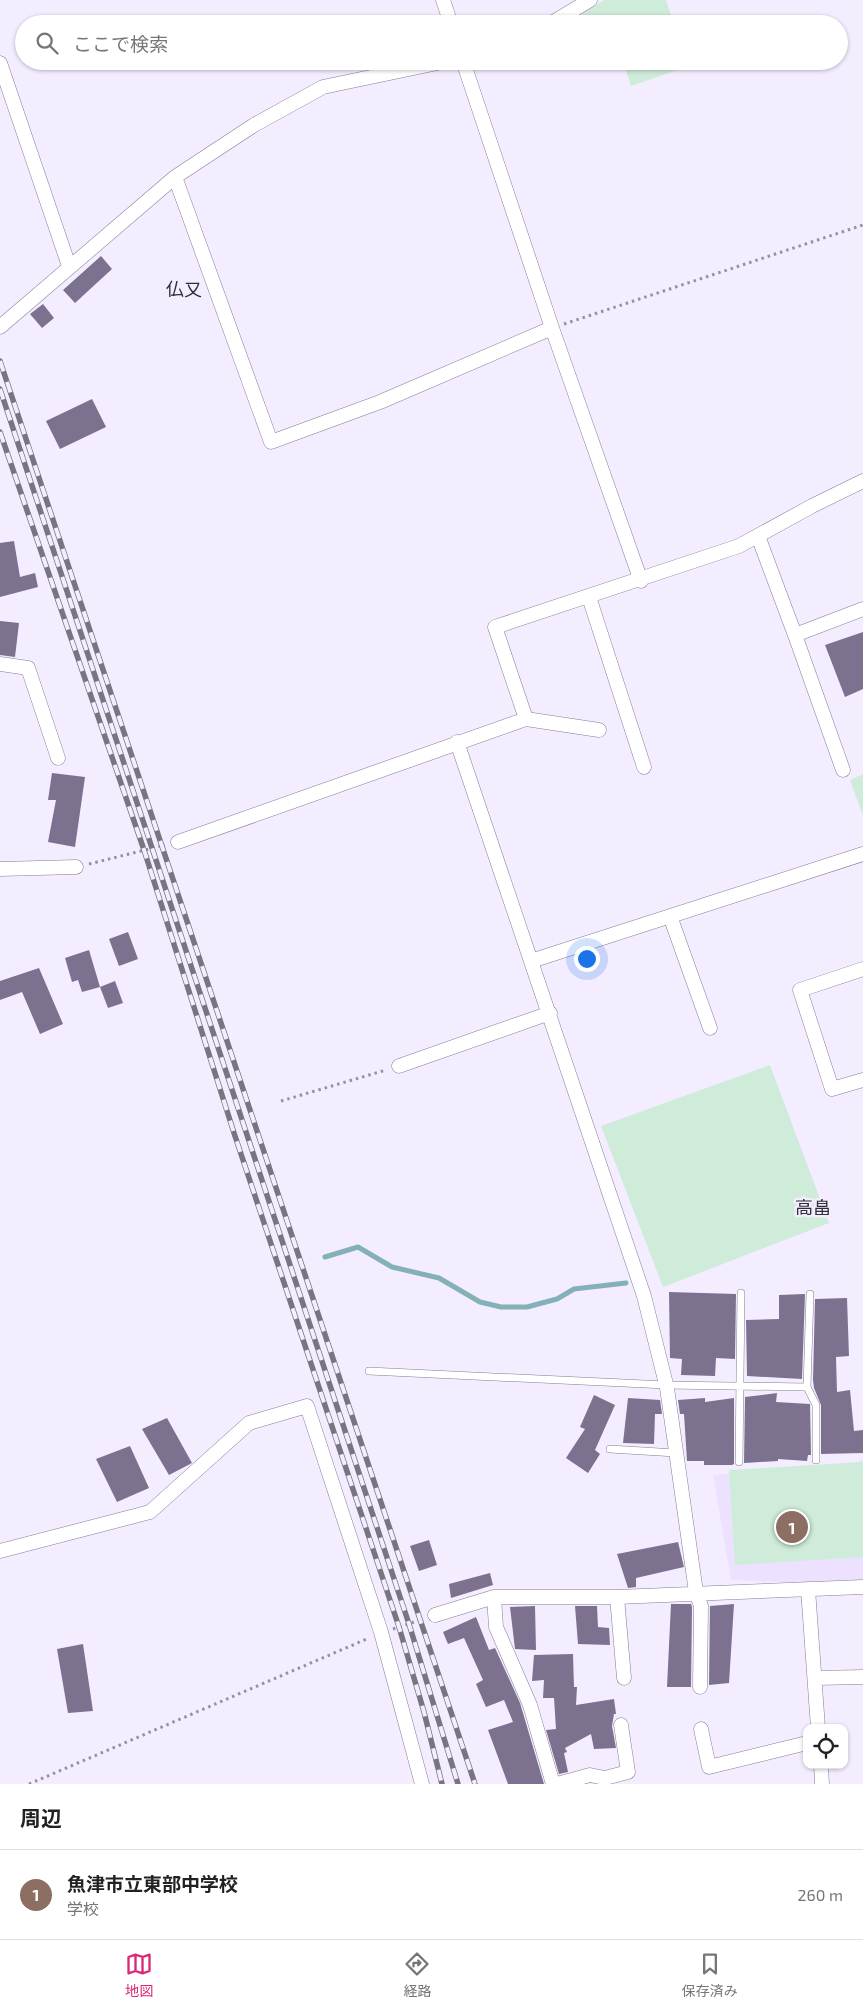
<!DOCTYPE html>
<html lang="ja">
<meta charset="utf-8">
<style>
body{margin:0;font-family:"Exo 2","Noto Sans JP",sans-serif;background:#f6f6f6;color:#222}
.controls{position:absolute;right:15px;bottom:15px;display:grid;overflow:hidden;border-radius:10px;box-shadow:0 1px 4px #0004}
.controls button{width:45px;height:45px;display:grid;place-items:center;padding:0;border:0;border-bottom:1px solid #e0e0e0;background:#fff;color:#222;font:25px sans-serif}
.you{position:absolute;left:586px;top:958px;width:18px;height:18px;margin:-12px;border:4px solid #fff;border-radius:50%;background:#1a73e8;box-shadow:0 0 0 8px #1a73e833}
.badge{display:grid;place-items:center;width:32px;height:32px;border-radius:50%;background:#db2777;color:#fff;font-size:16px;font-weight:700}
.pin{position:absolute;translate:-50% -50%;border:2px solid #fff;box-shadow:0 1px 5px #0006}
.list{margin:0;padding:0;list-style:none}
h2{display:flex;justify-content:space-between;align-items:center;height:65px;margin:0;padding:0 20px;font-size:21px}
h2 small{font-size:16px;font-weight:400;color:#767676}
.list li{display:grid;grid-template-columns:32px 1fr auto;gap:15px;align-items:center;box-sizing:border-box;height:90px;padding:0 20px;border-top:1px solid #e0e0e0}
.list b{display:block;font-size:19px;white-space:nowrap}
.list p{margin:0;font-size:16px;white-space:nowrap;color:#767676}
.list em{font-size:16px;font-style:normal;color:#767676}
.icon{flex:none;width:28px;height:28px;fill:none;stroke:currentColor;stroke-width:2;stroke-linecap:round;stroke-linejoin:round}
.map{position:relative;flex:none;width:863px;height:1784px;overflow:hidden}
.search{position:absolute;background:#fff;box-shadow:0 1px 4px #0004;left:15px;right:15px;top:15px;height:55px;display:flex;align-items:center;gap:12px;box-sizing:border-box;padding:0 18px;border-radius:28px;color:#767676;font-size:19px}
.sheet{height:155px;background:#fff}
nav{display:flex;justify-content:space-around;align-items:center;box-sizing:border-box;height:70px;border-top:1px solid #e0e0e0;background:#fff;font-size:14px;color:#767676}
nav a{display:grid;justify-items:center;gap:2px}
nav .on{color:#db2777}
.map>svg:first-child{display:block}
</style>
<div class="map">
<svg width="863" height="1784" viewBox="0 0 863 1784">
<rect width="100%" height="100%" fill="#f4edff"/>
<!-- built -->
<path fill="#ece1ff" d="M863,1459V1585L731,1580L713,1475L858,1462Z"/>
<!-- green -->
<path fill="#ceecd9" d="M604,0H666L674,24H585L582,14Z
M623,61H687L689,66L631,86Z
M863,774V816L850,780Z
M770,1065L829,1223L663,1287L601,1126Z
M863,1462V1557L735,1565L729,1470Z"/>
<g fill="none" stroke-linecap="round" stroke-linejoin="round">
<!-- stream -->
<path stroke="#84b1b8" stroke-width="5" d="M325,1257L358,1247L392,1267L439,1278L480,1302L501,1307H527L557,1299L574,1289L626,1283"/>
</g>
<!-- building -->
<path fill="#7d7190" d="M101,256L112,269L75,303L63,290Z
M43,304L54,318L42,328L30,314Z
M92,399L106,427L60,449L46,421Z
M14,541L20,577L35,573L38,587L0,597V543Z
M0,621L19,623L15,657L0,655Z
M863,632V689L845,697L825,645Z
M52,773L85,777L75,847L48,842L56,800H48Z
M128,932L138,959L119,966L109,939Z
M89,950L100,987L82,992L78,980L72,982L65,958Z
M39,968L63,1024L40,1034L22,992L0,1000V981Z
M115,981L123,1003L108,1008L100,987Z
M669,1292L736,1294L735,1359L716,1358L715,1376L681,1375L682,1359L670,1358Z
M805,1294L802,1379L747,1376L746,1320L779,1319V1295Z
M847,1298L849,1356L836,1357L837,1392L850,1390L854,1431L863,1430V1453L821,1454V1405L814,1388L813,1380L815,1299Z
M777,1393L776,1402L810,1404L811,1455H808L807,1461L778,1459V1461L744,1463L745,1397Z
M594,1395L615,1405L595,1450L600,1454L588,1473L566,1458L585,1429L580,1427Z
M628,1398L660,1400L662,1414H655L654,1444L623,1443Z
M705,1398V1402L734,1398V1464L732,1465H704V1461H687L684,1414H680L678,1400Z
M167,1418L192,1463L169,1475L142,1429Z
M130,1446L149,1488L117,1502L96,1459Z
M429,1540L437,1565L419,1571L410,1546Z
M678,1542L684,1567L636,1578V1587L628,1588L617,1554Z
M490,1573L493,1585L451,1598L449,1584Z
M671,1604H691L692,1607L691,1687H667Z
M734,1604L729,1683L709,1685L710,1606Z
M535,1606L536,1650L515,1649L510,1607Z
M575,1606H597L598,1627L609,1628L610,1645L578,1644Z
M476,1617L489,1650L495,1648L520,1703L544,1784H508L488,1730L513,1722L504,1700L486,1707L476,1684L483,1680L464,1638L448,1644L443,1632Z
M83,1644L93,1711L68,1713L57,1649Z
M573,1654L574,1687H577L576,1705L614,1699L616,1714H614L612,1726L616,1748L594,1749L591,1734L565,1748L567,1752L564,1753L568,1772L559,1774L546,1730L556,1729L554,1698H543L544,1680L532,1681L534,1655Z"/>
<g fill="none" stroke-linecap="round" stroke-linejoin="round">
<defs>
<path id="service" d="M369,1371L666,1385L807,1387L810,1294
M807,1387L816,1405V1460
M610,1449L676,1453
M739,1462L741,1293"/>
<path id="minor" d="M443,0L451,24
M550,24L590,0
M463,61L552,328L641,581
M0,63L69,266
M175,177L271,442L380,402L552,328
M0,327L175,177L254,125L323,87L447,61
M758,536L795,635L863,609
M589,597L644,767
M795,635L843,770
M0,664L28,668L58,758
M526,719L599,730
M457,742L644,1296L667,1388L696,1592L701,1606L700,1687
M178,842L526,719L495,627L739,546L812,506L863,481
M0,869L76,867
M670,916L710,1028
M531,961L863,854
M863,969L800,990L832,1089L863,1080
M399,1066L550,1013
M0,1551L150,1512L249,1423L307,1406L381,1632L422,1784
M808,1589L818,1728
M494,1597L496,1627L530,1705L553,1784
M617,1597L624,1678
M435,1615L494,1597H617L863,1587
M816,1678L863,1677
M701,1729L709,1767L807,1743
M821,1765L822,1784
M557,1784L590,1775L605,1778L628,1772L621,1725"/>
</defs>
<!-- service casing -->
<use href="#service" stroke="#857d91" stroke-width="8"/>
<!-- minor casing -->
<use href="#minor" stroke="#857d91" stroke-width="15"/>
<!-- path -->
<path stroke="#96919e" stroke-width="3" stroke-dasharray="2.5 4" stroke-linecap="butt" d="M564,324L863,225
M89,864L165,845
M281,1101L386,1070
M393,1629L423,1619
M29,1784L369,1638"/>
<!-- service -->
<use href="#service" stroke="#fff" stroke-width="7"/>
<!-- minor -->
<use href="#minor" stroke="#fff" stroke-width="14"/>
<defs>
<path id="rail" d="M0,361L475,1784
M0,389L409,1624L458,1784
M0,432L144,850L235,1136L399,1627L424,1712L442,1784"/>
</defs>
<!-- rail casing -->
<use href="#rail" stroke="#797480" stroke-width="5.5"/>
<!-- rail -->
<use href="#rail" stroke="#f4edff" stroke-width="4" stroke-dasharray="11" stroke-linecap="butt"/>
</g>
<g text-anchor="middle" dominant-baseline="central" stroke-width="5" stroke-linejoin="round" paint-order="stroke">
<!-- neighbourhood labels -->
<g font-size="18" fill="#312e36" stroke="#f4edff">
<text x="184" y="289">仏又</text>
<text x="813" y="1207">高畠</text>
</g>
</g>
</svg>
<div class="controls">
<button><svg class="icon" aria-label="locate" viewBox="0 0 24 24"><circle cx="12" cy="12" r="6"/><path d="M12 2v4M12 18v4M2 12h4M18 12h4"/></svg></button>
</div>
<div class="you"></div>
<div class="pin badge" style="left:792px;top:1527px;background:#8d6e63">1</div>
<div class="search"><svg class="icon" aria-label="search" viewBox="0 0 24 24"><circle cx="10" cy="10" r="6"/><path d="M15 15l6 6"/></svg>ここで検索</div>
</div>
<section class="sheet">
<h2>周辺<small></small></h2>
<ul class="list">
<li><span class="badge" style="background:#8d6e63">1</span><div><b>魚津市立東部中学校</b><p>学校</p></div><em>260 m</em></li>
</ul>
</section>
<nav>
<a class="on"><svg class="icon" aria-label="map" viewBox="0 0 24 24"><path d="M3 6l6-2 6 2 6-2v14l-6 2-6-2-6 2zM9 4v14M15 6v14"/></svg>地図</a>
<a><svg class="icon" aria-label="directions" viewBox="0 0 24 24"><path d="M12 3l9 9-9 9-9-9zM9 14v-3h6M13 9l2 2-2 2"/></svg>経路</a>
<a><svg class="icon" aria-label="saved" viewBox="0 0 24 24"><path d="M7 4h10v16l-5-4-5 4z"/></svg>保存済み</a>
</nav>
